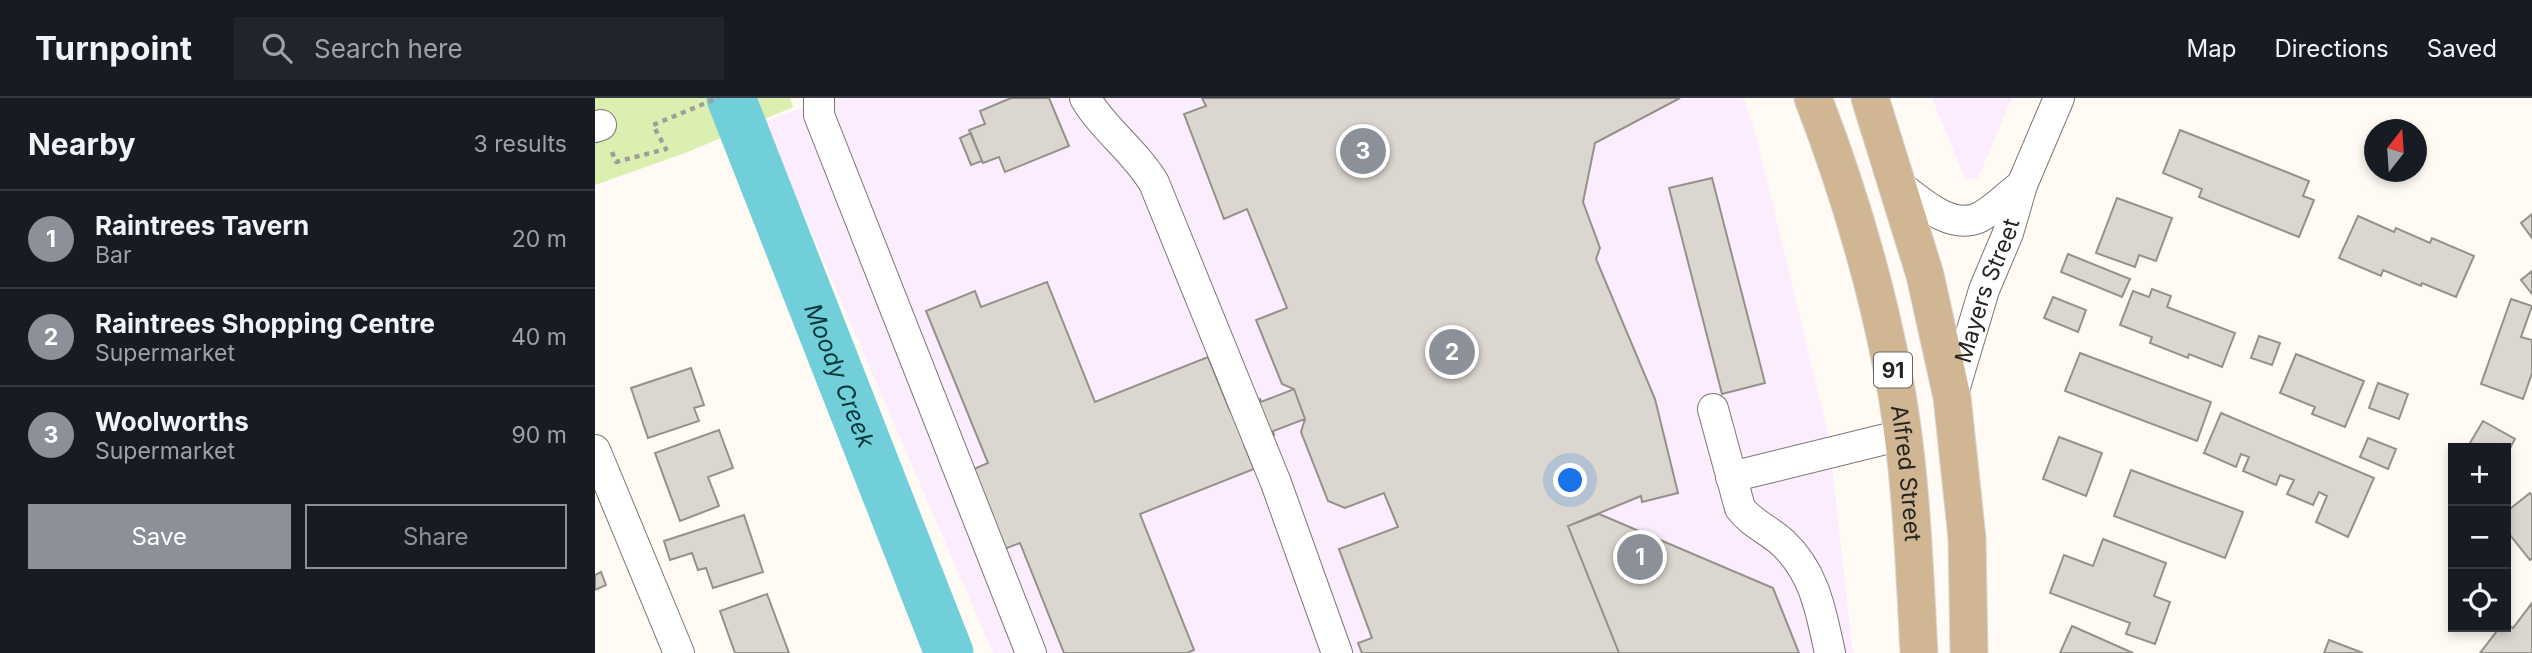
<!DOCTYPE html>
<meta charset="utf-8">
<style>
body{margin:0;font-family:Inter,sans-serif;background:#20242c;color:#f1f3f6}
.controls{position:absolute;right:21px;bottom:21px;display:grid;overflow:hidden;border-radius:0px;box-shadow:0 4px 10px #0003}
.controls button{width:63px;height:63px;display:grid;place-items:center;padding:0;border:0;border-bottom:2px solid #363941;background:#171b24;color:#f1f3f6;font:35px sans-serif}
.compass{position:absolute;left:1769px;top:21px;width:63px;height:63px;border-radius:50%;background:#171b24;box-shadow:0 4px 10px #0003;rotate:17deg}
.you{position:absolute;left:976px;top:383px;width:24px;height:24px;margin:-18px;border:5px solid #fff;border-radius:50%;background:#1a73e8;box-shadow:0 0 0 10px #1a73e833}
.badge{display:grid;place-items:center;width:46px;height:46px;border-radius:50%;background:#8c9099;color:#fff;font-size:23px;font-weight:700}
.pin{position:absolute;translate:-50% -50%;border:4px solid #fff;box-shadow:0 2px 7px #0006}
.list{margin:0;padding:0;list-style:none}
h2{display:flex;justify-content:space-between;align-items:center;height:91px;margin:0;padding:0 28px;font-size:30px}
h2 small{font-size:23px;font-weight:400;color:#9ea1a6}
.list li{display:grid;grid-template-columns:46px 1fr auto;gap:21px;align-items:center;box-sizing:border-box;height:98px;padding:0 28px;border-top:2px solid #363941}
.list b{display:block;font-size:26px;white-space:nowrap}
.list p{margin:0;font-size:23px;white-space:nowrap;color:#9ea1a6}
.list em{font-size:23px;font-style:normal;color:#9ea1a6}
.actions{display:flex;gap:14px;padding:21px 28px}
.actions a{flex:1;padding:16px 0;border:2px solid #8c9099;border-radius:0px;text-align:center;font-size:24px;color:#8c9099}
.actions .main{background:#8c9099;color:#fff}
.icon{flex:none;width:38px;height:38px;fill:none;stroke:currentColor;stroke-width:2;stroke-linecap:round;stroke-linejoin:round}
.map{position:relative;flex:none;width:1937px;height:555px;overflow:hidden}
header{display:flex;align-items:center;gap:42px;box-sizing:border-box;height:98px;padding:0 35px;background:#171b24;border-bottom:2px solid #363941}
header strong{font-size:33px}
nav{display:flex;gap:38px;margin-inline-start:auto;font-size:24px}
.search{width:490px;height:63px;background:#20242c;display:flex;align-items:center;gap:18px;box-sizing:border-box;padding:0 24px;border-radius:0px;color:#9ea1a6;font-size:26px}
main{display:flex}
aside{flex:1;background:#171b24}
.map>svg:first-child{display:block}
</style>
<header>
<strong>Turnpoint</strong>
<div class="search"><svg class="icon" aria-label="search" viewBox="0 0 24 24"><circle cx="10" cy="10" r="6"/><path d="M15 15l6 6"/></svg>Search here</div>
<nav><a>Map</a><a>Directions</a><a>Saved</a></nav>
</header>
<main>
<aside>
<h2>Nearby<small>3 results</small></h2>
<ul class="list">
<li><span class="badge">1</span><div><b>Raintrees Tavern</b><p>Bar</p></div><em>20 m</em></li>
<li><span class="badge">2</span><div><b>Raintrees Shopping Centre</b><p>Supermarket</p></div><em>40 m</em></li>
<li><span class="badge">3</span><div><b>Woolworths</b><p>Supermarket</p></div><em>90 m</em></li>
</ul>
<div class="actions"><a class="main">Save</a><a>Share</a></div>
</aside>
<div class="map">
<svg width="1937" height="555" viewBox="0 0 1937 555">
<rect width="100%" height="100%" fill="#fffbf4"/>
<!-- commercial -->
<path fill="#fbecfe" d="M233,0H1149L1160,34L1233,334L1258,555H398L169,24Z
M1337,0H1417L1383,80L1370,81Z"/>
<!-- green -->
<path fill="#dbefb0" d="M0,0H195L198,9L93,54L0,87Z"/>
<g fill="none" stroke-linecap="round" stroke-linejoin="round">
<!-- river -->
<path stroke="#70cfd8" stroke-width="49" id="s1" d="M136,0L354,555"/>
</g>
<!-- building -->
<path fill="#dbd7d0" stroke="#95918a" stroke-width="2" d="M416,0H454L474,48L410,74L404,59L388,65L374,32L390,26L385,13Z
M607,0H1085L1000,45L988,104L1005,150L1001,161L1060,301L1083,395L1047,404L1046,398L973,428L1024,555H767L763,545L777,540L744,451L803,429L789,395L750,410L733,403L706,334L710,321L699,291L687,286L661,222L692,210L652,111L629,121L589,16L611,8Z
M1585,32L1714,83L1708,98L1719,102L1704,139L1604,99L1607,91L1568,75Z
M376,35L387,63L376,67L365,40Z
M1117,80L1170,285L1127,296L1074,90Z
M1522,100L1577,120L1561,163L1544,157L1540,169L1501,155Z
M1937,116V140L1926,125Z
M1763,118L1799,134L1801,130L1835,145L1837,140L1879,158L1861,199L1827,185L1826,188L1788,172L1786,178L1744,160Z
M1473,156L1535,181L1527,199L1466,174Z
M1937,173V196L1926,182Z
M452,184L500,304L613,259L635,313L650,312L665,301L666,304L699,291L710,321L678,333L679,337L661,339L649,347L659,371L545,416L599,552L592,555H469L425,445L404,453L372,374L393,365L331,213L380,193L386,209Z
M1557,191L1576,198L1572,209L1640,235L1627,269L1594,256L1593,260L1555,245L1557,239L1525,227L1538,193L1554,199Z
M1458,199L1491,212L1483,234L1449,220Z
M1916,201L1937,208L1926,239L1937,242V275L1928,301L1886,286Z
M1664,238L1685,245L1677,267L1656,260Z
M1485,255L1616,304L1602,343L1470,293Z
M1701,256L1769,283L1750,329L1717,316L1720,309L1685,295Z
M96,270L109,307L99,310L104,323L53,340L36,290Z
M1783,285L1813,296L1804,321L1774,310Z
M1626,315L1779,380L1753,439L1721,424L1732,398L1724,394L1718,407L1692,396L1699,382L1685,377L1681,387L1648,373L1654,359L1646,356L1641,369L1609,355Z
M1888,323L1920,341L1911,358V350H1872Z
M124,332L138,370L113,379L124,408L85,423L60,355Z
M1464,339L1507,355L1491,398L1448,381Z
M1773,340L1801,351L1793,371L1765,359Z
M1536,372L1648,414L1630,460L1519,418Z
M1935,395L1937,398V460L1935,462L1911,432V414Z
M1004,416L1178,490L1204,555H1024L973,428Z
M149,417L168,474L118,490L111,470L103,472L97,455L75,462L69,443Z
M1508,441L1571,465L1559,498L1575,504L1560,546L1531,536L1535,525L1455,495L1469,457L1498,468Z
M6,474L11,487L0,492V477Z
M172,496L194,555H140L125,513Z
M1937,505V555H1885L1905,529H1911V525L1918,530Z
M1477,528L1538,555H1465Z
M1734,542L1768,555H1729Z"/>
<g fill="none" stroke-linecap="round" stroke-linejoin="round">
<defs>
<g id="minor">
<path d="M224,0V17L436,555"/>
<path d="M490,0C509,32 540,53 559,85L681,385L742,555"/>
<path d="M0,29L6,27"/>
<path d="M1302,86C1324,102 1354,132 1383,120C1398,113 1413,97 1427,87"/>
<path id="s2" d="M1357,299L1389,192L1413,135L1427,87L1464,0"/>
<path d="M1118,311L1145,410C1157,426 1174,432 1188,445C1220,475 1226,514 1235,555"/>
<path d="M0,352L84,555"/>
<path d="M1136,379L1307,337"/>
</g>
<g id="major">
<path id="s3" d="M1218,0C1252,88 1280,182 1298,275C1316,366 1319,462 1324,555"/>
<path d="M1275,0L1330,177L1357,299L1372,440L1374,555"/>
</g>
</defs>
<!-- minor casing -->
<use href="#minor" stroke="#7b7771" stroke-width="32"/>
<!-- major casing -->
<use href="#major" stroke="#d8d8d7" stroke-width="39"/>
<!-- path -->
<path stroke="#a09e98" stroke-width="4.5" stroke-dasharray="5 5" stroke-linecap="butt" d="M17,54L21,64L71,51L58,27L123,0"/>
<!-- minor -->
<use href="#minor" stroke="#fff" stroke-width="30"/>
<!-- major -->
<use href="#major" stroke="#d1b694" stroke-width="37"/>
</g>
<g text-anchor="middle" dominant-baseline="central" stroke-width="7" stroke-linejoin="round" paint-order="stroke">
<!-- shield labels -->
<rect fill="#fff" stroke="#676664" stroke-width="2" x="1279" y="254.5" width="38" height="35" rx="5"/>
<g font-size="21" font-weight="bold" fill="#262522">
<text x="1298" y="272">91</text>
</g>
<!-- street labels -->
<g font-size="23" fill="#262522" stroke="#fff">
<text stroke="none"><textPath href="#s2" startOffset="112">Mayers Street</textPath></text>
<text stroke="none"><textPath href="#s3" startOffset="388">Alfred Street</textPath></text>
</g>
<!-- water labels -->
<g font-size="24" font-style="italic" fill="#07373b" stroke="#fff">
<text stroke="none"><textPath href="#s1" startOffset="298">Moody Creek</textPath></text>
</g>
</g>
</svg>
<div class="controls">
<button>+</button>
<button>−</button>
<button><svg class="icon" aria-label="locate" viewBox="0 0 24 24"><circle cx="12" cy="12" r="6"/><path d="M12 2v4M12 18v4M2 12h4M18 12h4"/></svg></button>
</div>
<svg class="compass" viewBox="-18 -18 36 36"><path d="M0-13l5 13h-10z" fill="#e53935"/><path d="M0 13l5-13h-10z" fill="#9ea1a6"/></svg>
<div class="you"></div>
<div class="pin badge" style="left:1045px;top:459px">1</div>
<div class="pin badge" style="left:857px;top:254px">2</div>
<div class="pin badge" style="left:768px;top:53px">3</div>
</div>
</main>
